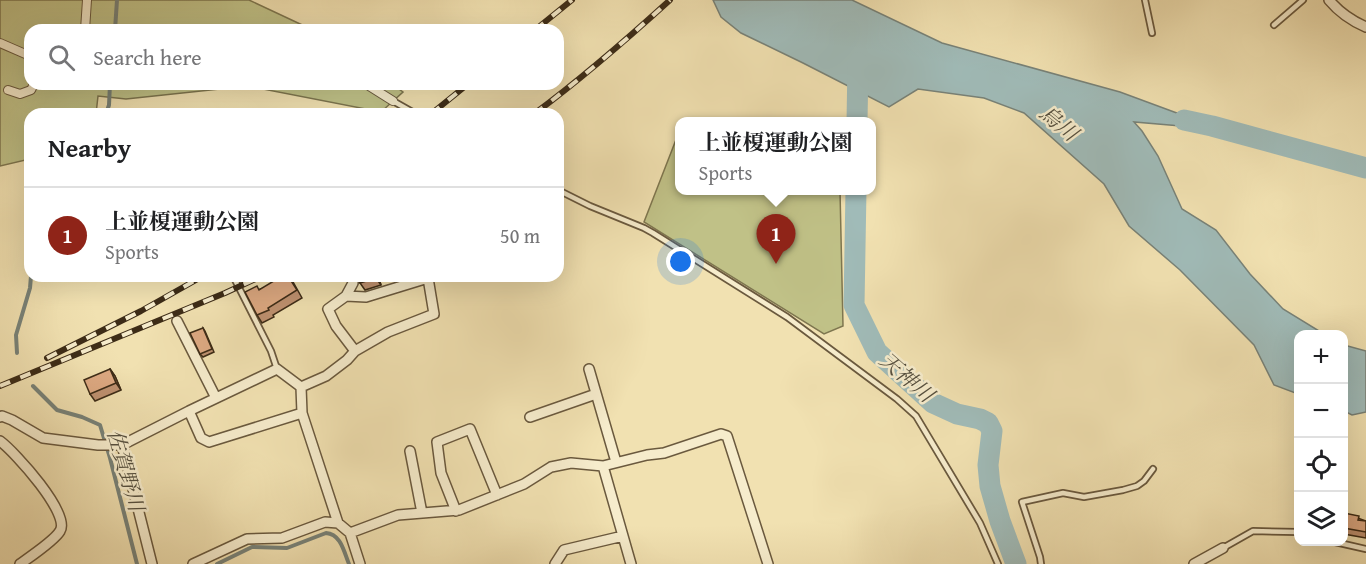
<!DOCTYPE html>
<meta charset="utf-8">
<style>
body{margin:0;font-family:"Gentium Book Plus","Noto Serif JP",serif;background:#f6f6f6;color:#202124}
.controls{position:absolute;right:18px;bottom:18px;display:grid;overflow:hidden;border-radius:12px;box-shadow:0 6px 24px #0002}
.controls button{width:54px;height:54px;display:grid;place-items:center;padding:0;border:0;border-bottom:2px solid #e0e0e0;background:#fff;color:#202124;font:30px sans-serif}
.you{position:absolute;left:681px;top:262px;width:21px;height:21px;margin:-15px;border:4px solid #fff;border-radius:50%;background:#1a73e8;box-shadow:0 0 0 9px #1a73e833}
.badge{display:grid;place-items:center;width:39px;height:39px;border-radius:50%;background:#8f2418;color:#fff;font-size:20px;font-weight:700}
.pin{position:absolute;translate:-50% -50px;filter:drop-shadow(0 2px 3px #0008)}
.pin::after{content:'';position:absolute;top:32px;width:21px;height:18px;background:inherit;clip-path:polygon(0 0,100% 0,50% 100%)}
.popup{position:absolute;left:675px;top:117px;width:201px;height:78px;box-sizing:border-box;display:grid;place-content:center;border-radius:12px;background:#fff;filter:drop-shadow(0 2px 4px #0005);font-size:20px;white-space:nowrap;color:#757577}
.popup b{font-size:22px;color:#202124}
.popup::after{content:'';position:absolute;left:50%;top:100%;margin-left:-12px;border:12px solid transparent;border-top-color:#fff}
.list{margin:0;padding:0;list-style:none}
h2{display:flex;justify-content:space-between;align-items:center;height:78px;margin:0;padding:0 24px;font-size:26px}
h2 small{font-size:20px;font-weight:400;color:#757577}
.list li{display:grid;grid-template-columns:39px 1fr auto;gap:18px;align-items:center;box-sizing:border-box;height:96px;padding:0 24px;border-top:2px solid #e0e0e0}
.list b{display:block;font-size:22px;white-space:nowrap}
.list p{margin:0;font-size:20px;white-space:nowrap;color:#757577}
.list em{font-size:20px;font-style:normal;color:#757577}
.icon{flex:none;width:33px;height:33px;fill:none;stroke:currentColor;stroke-width:2;stroke-linecap:round;stroke-linejoin:round}
.map{position:relative;flex:none;width:1366px;height:564px;overflow:hidden}
.search{position:absolute;background:#fff;box-shadow:0 6px 24px #0002;left:24px;top:24px;width:540px;height:66px;display:flex;align-items:center;gap:15px;box-sizing:border-box;padding:0 21px;border-radius:18px;color:#757577;font-size:22px}
.panel{position:absolute;background:#fff;box-shadow:0 6px 24px #0002;left:24px;top:108px;width:540px;height:174px;border-radius:18px}
.map>svg:first-child{display:block}
</style>
<div class="map">
<svg width="1366" height="564" viewBox="0 0 1366 564">
<rect width="100%" height="100%" fill="#f1e1b1"/>
<filter id="stains"><feTurbulence type="fractalNoise" baseFrequency=".00333" numOctaves="4"/><feColorMatrix values="0 0 0 0 .2 0 0 0 0 .09 0 0 0 0 .02 0 0 0 .5 -.17"/></filter>
<radialGradient id="worn" r=".72"><stop offset=".6" stop-color="#630" stop-opacity="0"/><stop offset="1" stop-color="#630" stop-opacity=".3"/></radialGradient>
<!-- green -->
<path fill="#c0c187" stroke="#7e764f" stroke-width="1.5" d="M0,0H249L313,30H30V84H392L403,92L381,112L248,86L126,99L98,96L96,114H30V159L0,166Z
M679,132H680V190L840,191L843,326L824,334L644,222Z"/>
<!-- water -->
<path fill="#a0bbb8" stroke="#788278" stroke-width="1.5" d="M713,0H852L942,43L1120,92L1212,126H1181L1134,122L1142,131L1158,156L1182,209L1216,230L1250,274L1283,309L1324,334H1298V394L1274,385L1254,345L1180,270L1129,226L1104,184L1024,113L984,98L918,89L889,107L803,63L741,33L721,17Z
M1344,345L1366,351V412L1352,415L1344,411Z"/>
<g fill="none" stroke-linecap="round" stroke-linejoin="round">
<!-- stream -->
<path stroke="#788278" stroke-width="4" d="M115,30L117,0
M106,114L109,105L110,84
M17,353L16,335L30,288L31,276
M33,386L57,410L82,417L100,425L110,458L137,564
M217,564L252,547L287,548L326,533C341,534 344,552 349,564"/>
<!-- river -->
<path stroke="#a0bbb8" stroke-width="21" d="M1184,120L1212,126L1366,168
M857,122L858,63
M856,190L854,305L877,352L933,403L957,414L980,419L988,423L992,431L988,465L990,486L1000,521L1016,564"/>
<defs>
<path id="service" d="M1145,0L1152,33
M1274,25L1303,0
M393,101L416,114
M558,190L590,206L644,228L653,233L787,317L897,399L916,416L980,523L998,564
M233,276L271,351L277,369
M1335,542L1366,549
M1223,548L1253,531L1298,532
M1041,564L1040,557L1022,502L1063,493L1084,497L1123,490L1137,486L1144,481L1153,469"/>
<path id="pedestrian" d="M85,30L87,0
M0,43L30,56
M366,84L393,101
M8,90L20,94L31,90L34,84"/>
<path id="minor" d="M1329,0C1339,12 1352,21 1366,27
M352,276L353,283L346,296L328,309L336,326L355,351
M177,321L216,398
M589,369L616,462
M301,387L326,376L347,360L355,351L388,332L434,314L428,278L366,297L346,296
M189,411L201,438L209,442L302,413
M0,417L2,416L12,420L43,438L98,445H122L152,564
M530,417L596,394
M0,441C15,452 71,514 60,531C55,540 30,557 20,564
M122,445L189,411L277,369L301,387L302,413L338,523
M410,451L422,513
M603,466L631,564
M456,511L441,473L437,442L470,429L497,495
M350,533L398,515L459,510L524,484L551,467L571,463L603,466L647,455L664,453L721,434L727,436L768,564
M193,564L247,539L282,538L325,522L338,523L350,533L360,564
M555,564L564,550L623,536
M1194,564L1223,548"/>
</defs>
<!-- service casing -->
<use href="#service" stroke="#6a593e" stroke-width="8"/>
<!-- pedestrian casing -->
<use href="#pedestrian" stroke="#6a593e" stroke-width="10"/>
<!-- minor casing -->
<use href="#minor" stroke="#6a593e" stroke-width="12"/>
<!-- service -->
<use href="#service" stroke="#f6eccc" stroke-width="4.5"/>
<!-- pedestrian -->
<use href="#pedestrian" stroke="#f6eccc" stroke-width="8"/>
<!-- minor -->
<use href="#minor" stroke="#f6eccc" stroke-width="9"/>
<defs>
<path id="rail" d="M535,30L572,0
M431,114L468,84
M534,114C581,79 626,40 670,0
M47,358L141,311L203,276
M0,386L225,293L262,276"/>
</defs>
<!-- rail casing -->
<use href="#rail" stroke="#3d2c17" stroke-width="6"/>
<!-- rail -->
<use href="#rail" stroke="#f6eccc" stroke-width="4" stroke-dasharray="11" stroke-linecap="butt"/>
</g>
<!-- wall -->
<path fill="#bf9271" stroke="#3d2c17" stroke-width="1.5" d="M357,276H378L381,285L365,290L360,283Z
M292,280L302,298L273,315L274,317L262,323L257,315L260,289Z
M203,328L205,331L214,352L203,357L200,354Z
M110,369L115,376L121,390L95,401L90,394Z
M1344,513L1366,521V538L1344,534Z"/>
<!-- shaded-wall -->
<path fill="#9b775c" stroke="#3d2c17" stroke-width="1.5" d="M376,276H378L381,285L376,278Z
M110,369L115,376L121,390L116,383Z"/>
<!-- building -->
<path fill="#deaa83" stroke="#3d2c17" stroke-width="1.5" d="M282,276H288L297,290L268,308L269,310L257,315L245,292L257,286L259,290Z
M357,276H376V278L360,283Z
M203,328L212,349L200,354L190,333Z
M110,369L116,383L90,394L84,380Z
M1344,513L1359,516L1358,520L1366,521V532L1344,528Z"/>
<g text-anchor="middle" dominant-baseline="central" stroke-width="5" stroke-linejoin="round" paint-order="stroke">
<!-- water labels -->
<g font-size="21" font-style="italic" fill="#56503f" stroke="#f6eccc">
<text transform="translate(1059 123) rotate(39)">烏川</text>
<text transform="translate(907 377) rotate(41)">天神川</text>
<text transform="translate(126 470) rotate(74)">佐賀野川</text>
</g>
</g>
<rect width="100%" height="100%" filter="url(#stains)"/>
<rect width="100%" height="100%" fill="url(#worn)"/>
</svg>
<div class="controls">
<button>+</button>
<button>−</button>
<button><svg class="icon" aria-label="locate" viewBox="0 0 24 24"><circle cx="12" cy="12" r="6"/><path d="M12 2v4M12 18v4M2 12h4M18 12h4"/></svg></button>
<button><svg class="icon" aria-label="layers" viewBox="0 0 24 24"><path d="M12 4l9 5-9 5-9-5zM3 14l9 5 9-5"/></svg></button>
</div>
<div class="you"></div>
<div class="pin badge" style="left:776px;top:264px">1</div>
<div class="popup"><b>上並榎運動公園</b>Sports</div>
<div class="search"><svg class="icon" aria-label="search" viewBox="0 0 24 24"><circle cx="10" cy="10" r="6"/><path d="M15 15l6 6"/></svg>Search here</div>
<section class="panel">
<h2>Nearby<small></small></h2>
<ul class="list">
<li><span class="badge">1</span><div><b>上並榎運動公園</b><p>Sports</p></div><em>50 m</em></li>
</ul>
</section>
</div>
